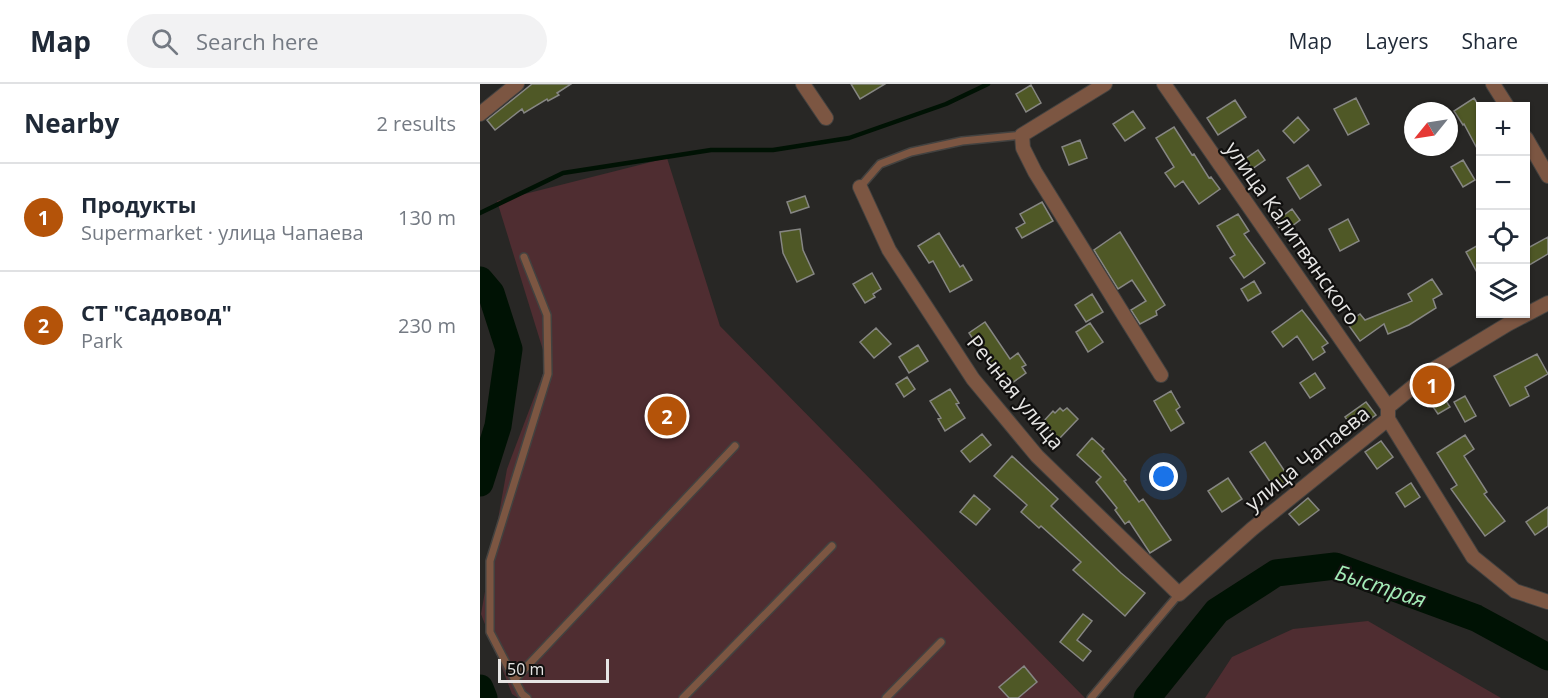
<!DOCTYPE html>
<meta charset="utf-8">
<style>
body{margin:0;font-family:"Open Sans",sans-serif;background:#f2f2f3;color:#1f2937}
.controls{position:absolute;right:18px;top:18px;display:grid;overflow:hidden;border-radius:0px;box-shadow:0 2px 4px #0004}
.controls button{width:54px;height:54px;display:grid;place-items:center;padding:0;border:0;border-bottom:2px solid #e0e1e3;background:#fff;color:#1f2937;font:30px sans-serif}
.compass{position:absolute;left:924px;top:18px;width:54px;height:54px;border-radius:50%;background:#fff;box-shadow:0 2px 4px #0004;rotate:240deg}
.scale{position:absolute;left:18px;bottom:15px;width:111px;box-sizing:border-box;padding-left:6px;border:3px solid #e6e5e4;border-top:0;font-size:16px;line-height:21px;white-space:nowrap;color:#e6e5e4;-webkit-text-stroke:4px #11100f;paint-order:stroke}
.you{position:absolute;left:684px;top:393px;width:21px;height:21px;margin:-15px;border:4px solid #fff;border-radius:50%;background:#1a73e8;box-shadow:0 0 0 9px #1a73e833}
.badge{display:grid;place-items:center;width:39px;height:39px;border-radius:50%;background:#b45309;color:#fff;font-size:20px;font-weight:700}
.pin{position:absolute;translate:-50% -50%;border:3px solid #fff;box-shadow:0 2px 6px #0006}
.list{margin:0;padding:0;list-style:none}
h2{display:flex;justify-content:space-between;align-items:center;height:78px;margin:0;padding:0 24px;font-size:26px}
h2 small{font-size:20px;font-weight:400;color:#747a83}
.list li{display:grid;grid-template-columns:39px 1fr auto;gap:18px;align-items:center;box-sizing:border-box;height:108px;padding:0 24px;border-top:2px solid #e0e1e3}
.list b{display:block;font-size:22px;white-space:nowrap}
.list p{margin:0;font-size:20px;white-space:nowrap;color:#747a83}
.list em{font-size:20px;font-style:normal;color:#747a83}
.icon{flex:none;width:33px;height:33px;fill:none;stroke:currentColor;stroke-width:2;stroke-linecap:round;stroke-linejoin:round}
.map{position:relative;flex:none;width:1068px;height:614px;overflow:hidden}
header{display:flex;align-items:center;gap:36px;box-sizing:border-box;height:84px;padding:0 30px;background:#fff;border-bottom:2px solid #e0e1e3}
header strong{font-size:28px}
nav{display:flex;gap:33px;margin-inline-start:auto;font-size:21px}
.search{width:420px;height:54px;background:#f2f2f3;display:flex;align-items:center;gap:15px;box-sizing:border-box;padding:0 21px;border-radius:33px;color:#747a83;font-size:22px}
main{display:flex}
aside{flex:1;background:#fff}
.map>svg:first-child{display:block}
</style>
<header>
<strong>Map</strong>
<div class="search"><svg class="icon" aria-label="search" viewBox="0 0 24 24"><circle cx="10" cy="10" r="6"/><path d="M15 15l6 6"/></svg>Search here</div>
<nav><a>Map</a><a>Layers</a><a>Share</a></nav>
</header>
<main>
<aside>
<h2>Nearby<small>2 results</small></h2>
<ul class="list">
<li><span class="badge">1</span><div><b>Продукты</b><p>Supermarket · улица Чапаева</p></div><em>130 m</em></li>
<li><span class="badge">2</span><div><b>СТ &quot;Садовод&quot;</b><p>Park</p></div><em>230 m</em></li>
</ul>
</aside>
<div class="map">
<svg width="1068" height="614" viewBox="0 0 1068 614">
<rect width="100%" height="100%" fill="#282725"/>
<!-- green -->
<path fill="#4f2d31" d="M187,74L240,242L605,614H38L32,610L1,530L27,385L67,279L17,117Z
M888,537L1021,614H725L752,573L813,545Z"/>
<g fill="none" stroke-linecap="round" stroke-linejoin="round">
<!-- stream -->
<path stroke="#001204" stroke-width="4.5" d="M0,129L83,89L231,66H293L369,54L466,20L508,0"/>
<!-- river -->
<path stroke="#001204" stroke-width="27" d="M0,196L11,209L29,265L18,342L0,399
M0,604L4,614
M667,614L737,527L796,489L855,482L996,534L1068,573"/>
</g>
<!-- building -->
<path fill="#4f5826" stroke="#868683" stroke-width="1.5" d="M52,0H91L77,9L79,11L68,17L67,15L44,29L42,25L15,46L7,36Z
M371,0H405L380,15Z
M551,1L561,19L546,28L536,10Z
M876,14L889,40L868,51L854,25Z
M994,14L1000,24V36L998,38L1000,42V70L984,40L983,41L974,27Z
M755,16L766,33L738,51L727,34Z
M653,27L665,44L645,57L633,40Z
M818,33L829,46L814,59L803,47Z
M694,43L712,71L714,70L729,94L731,93L740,105L719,120L703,97L695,103L685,89L694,83L676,54Z
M600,56L607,74L589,81L582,63Z
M778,66L785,76L772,85L765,75Z
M983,76L995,96L983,103L971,83Z
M828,81L841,101L820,115L807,94Z
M325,112L329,123L311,129L307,118Z
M562,118L573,137L542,154L536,144L545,139L540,130Z
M812,125L820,136L803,149L795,138Z
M758,130L769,147L764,150L785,179L764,194L750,174L755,171L737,142Z
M868,135L879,157L860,167L849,145Z
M320,145L323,166L334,190L317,198L303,169L300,148Z
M640,148L685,221L676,227L677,231L660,240L651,226L666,217L652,196L638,205L614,166Z
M459,149L480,183L483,181L492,196L470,208L453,177L449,179L438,162Z
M1068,153V170L1046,183V165Z
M1000,160V194L986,168Z
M392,189L401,205L393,210L395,213L385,219L373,200Z
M952,195L962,210L953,215L956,224L929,241L908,250L904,240L880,257L867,239L880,230L885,236L932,217L928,210Z
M774,197L781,209L768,217L761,205Z
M612,210L623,228L606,238L595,221Z
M822,226L848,259L842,263L845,268L833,276L817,252L803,263L792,248Z
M505,238L530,275L538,269L546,281L542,283L546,289L525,304L489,249Z
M610,239L623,258L608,268L596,248Z
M396,244L411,260L394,274L380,258Z
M438,261L448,277L429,289L419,273Z
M1057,270L1068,290L1045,303L1049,312L1030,322L1014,292Z
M835,289L845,304L830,314L820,299Z
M427,293L435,305L424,313L416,300Z
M470,305L479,319L476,320L485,334L465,347L458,335L461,334L450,317Z
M691,307L700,323L696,326L704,339L691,347L674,317Z
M961,309L970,323L958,330L949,317Z
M985,312L996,332L985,338L974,318Z
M886,318L896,331L874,346L865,333Z
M580,324L583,327L587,324L598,335L579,355L562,339L573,327L575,329Z
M502,350L511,361L490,378L481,367Z
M985,351L994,365L984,372L1007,408L1004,410L1025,437L1005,452L971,405L977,401L957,369Z
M612,354L624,365L622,367L646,396L644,397L659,418L663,415L691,456L670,469L649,437L645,440L635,426L637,424L616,398L621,393L597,371Z
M901,357L913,373L897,385L885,368Z
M785,358L810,395L795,405L770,368Z
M532,372L578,415L571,422L641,489L665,509L645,532L593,486L601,478L561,442L559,444L541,428L547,421L514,392Z
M748,394L762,415L742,428L728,407Z
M931,399L940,413L925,423L916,409Z
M494,411L510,425L496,441L480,428Z
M828,414L839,426L819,441L809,430Z
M1068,423V442L1055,451L1046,438Z
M603,530L612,537L597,556L611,567L603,577L580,558Z
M544,582L557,598L538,614H529L519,603Z"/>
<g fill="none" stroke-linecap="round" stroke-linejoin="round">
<defs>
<path id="service" d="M380,103L400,80L431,68L482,57L542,51
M44,173L67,231L68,290L10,477V548L42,610L47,614
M35,595L255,362
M203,614L352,462
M406,614L461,558
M611,614L699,510"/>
<path id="minor" d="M323,0L346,34
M625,0L542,51L543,64L555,88L681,291
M684,0L908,323
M1013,0L1027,22
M0,30L37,0
M1046,54L1068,92
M380,103L409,166L493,295L557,372L699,510L772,445L908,335V323L957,283L1028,240L1068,219
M908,335L993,473L1035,507L1068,518"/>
</defs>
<!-- service casing -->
<use href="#service" stroke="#434240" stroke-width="10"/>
<!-- minor casing -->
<use href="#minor" stroke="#434240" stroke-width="16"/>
<!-- service -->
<use href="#service" stroke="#7c5642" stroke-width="7"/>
<!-- minor -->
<use href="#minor" stroke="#7c5642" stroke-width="14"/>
</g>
<g text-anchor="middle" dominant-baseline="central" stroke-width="4.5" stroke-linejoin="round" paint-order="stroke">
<!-- street labels -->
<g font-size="21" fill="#e6e5e4" stroke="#11100f">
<text transform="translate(813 149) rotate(55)">улица Калитвянского</text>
<text transform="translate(536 308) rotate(51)">Речная улица</text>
<text transform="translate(827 374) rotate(-39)">улица Чапаева</text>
</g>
<!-- water labels -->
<g font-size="22" font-style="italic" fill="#a3ecb7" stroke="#11100f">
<text transform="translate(901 501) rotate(18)">Быстрая</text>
</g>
</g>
</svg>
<div class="controls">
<button>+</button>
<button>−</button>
<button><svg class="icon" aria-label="locate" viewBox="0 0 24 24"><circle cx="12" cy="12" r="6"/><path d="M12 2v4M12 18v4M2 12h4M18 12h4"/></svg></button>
<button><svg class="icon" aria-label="layers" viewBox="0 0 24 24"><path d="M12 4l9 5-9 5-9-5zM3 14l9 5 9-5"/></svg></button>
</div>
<svg class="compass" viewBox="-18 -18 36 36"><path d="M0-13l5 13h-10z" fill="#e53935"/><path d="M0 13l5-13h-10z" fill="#747a83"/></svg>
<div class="scale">50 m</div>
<div class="you"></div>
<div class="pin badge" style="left:952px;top:301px">1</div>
<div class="pin badge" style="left:187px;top:332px">2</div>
</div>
</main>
